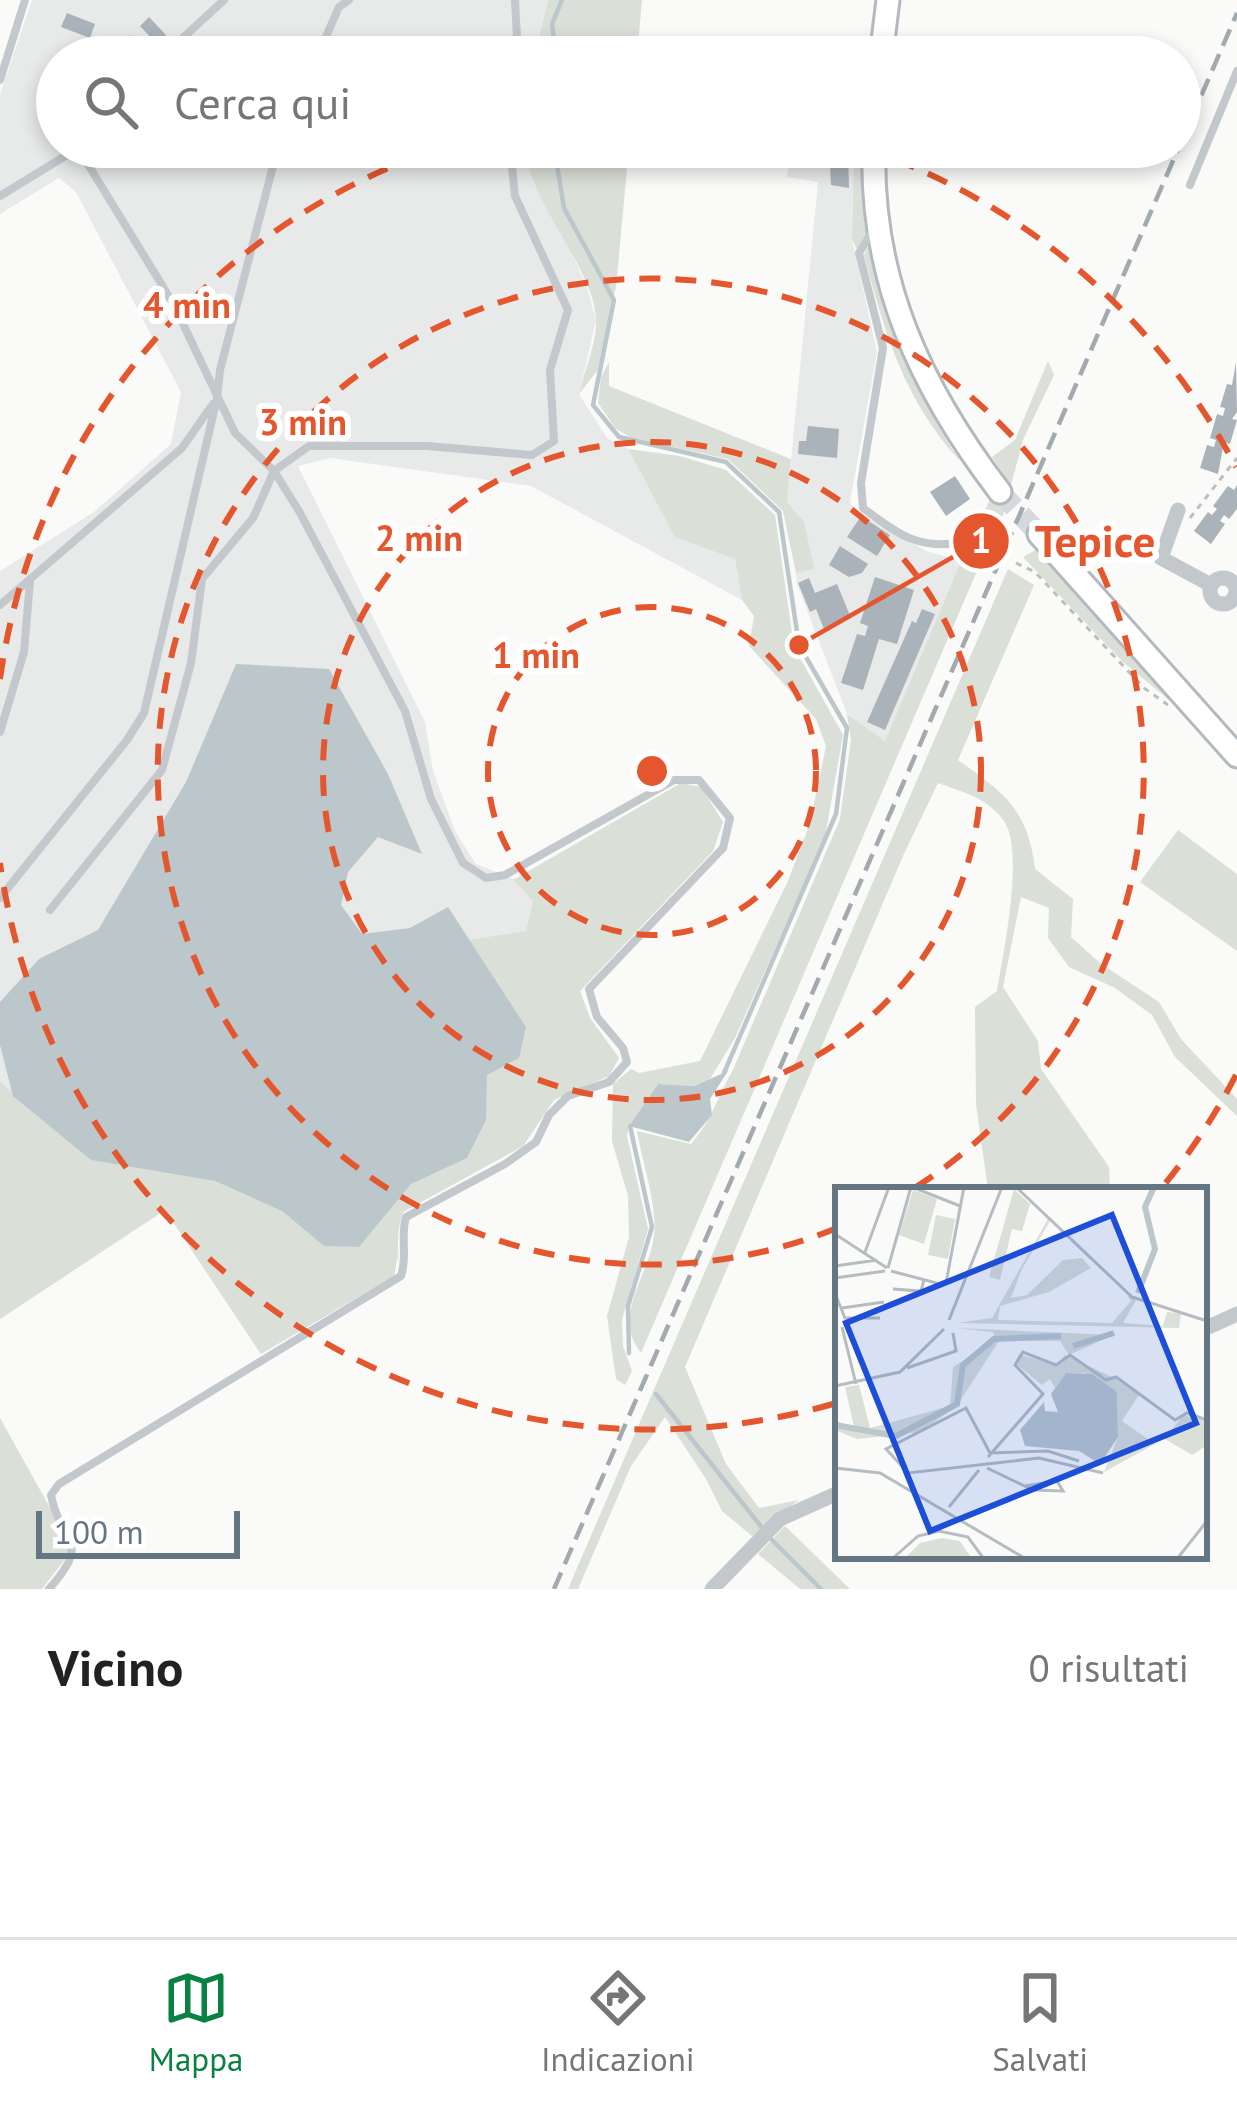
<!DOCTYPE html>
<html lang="it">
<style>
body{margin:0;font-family:"PT Sans",sans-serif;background:#f2f2f2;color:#222}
.scale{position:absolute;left:36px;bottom:30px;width:204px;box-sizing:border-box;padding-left:12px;border:6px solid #657683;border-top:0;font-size:33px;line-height:42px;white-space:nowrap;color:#657683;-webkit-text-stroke:9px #fff;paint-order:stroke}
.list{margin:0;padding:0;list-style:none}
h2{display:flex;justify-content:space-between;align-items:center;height:156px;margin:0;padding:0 48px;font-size:51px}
h2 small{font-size:39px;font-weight:400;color:#767676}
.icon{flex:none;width:66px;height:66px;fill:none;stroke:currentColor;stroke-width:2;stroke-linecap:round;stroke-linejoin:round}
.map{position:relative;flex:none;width:1237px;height:1589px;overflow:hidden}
.search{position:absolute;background:#fff;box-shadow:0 6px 18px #0003;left:36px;right:36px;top:36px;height:132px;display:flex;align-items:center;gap:30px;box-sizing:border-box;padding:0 42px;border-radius:66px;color:#767676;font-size:45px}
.sheet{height:348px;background:#fff}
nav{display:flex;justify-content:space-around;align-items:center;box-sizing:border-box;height:168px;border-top:3px solid #e0e0e0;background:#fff;font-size:33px;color:#767676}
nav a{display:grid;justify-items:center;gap:6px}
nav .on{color:#0b8043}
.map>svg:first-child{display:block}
</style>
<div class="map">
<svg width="1237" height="1589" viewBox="0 0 1237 1589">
<rect width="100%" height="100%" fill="#fafaf8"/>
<!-- built -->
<path fill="#e8e9e9" d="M32,0H548L536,49L555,57H57V147H531L526,155L587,287L596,320L579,394L607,438L628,449L675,536L735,559L742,600L531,486L330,458L298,466L425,722L433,771L455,831L476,864L514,879L681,783L723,822L713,851L580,991L590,1018L619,1058L609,1076L554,1100L523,1146L403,1212L397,1228L399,1259L261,1354L165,1210L0,1319V571L94,512L171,444L181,392L76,192L59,178L0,214V94Z
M791,147H854L852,239L877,352L850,502L855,510L926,551L961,561L885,741L847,714L797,584L796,573L813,569L787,502L818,182L787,177Z"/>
<!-- green -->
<path fill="#dadfd7" d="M548,0H642L637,57H555L536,50Z
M531,147H629L616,287L597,371L579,394C584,372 597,342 596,320C595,272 535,209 526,155Z
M854,147H864L862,186L869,233L857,250L852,239Z
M870,242C882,321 917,395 960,461C904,400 885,334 864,255Z
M1048,361L1054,375L1023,440L1011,485L992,457L1015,440Z
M609,362V386L791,459L787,502L804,522L814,569L796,573L783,511L728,459L631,438L615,428L598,403L601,377Z
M628,449L680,456L726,470L775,515L794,647L843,735L825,837L735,1038L710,1079L693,1086L658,1084L629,1126L627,1136L648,1229L622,1320L623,1346L632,1371L625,1385L616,1379L607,1316L629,1237L628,1196L612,1141L613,1084L631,1069L639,1073L700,1061L788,881L810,823L826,746L816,719L749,646L754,616L742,600L735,559L675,537Z
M991,497L1007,505L989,548L971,540Z
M1038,549L1167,693L1174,704L1124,663L1023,557Z
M975,554L983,557L641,1353C611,1315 649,1277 654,1236C658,1208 642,1161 637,1131L691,1144C714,1117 715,1101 732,1072L840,819L851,740L847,714L885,741L961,561Z
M1008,569L1034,585L958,760C1004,793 1028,809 1035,869L1073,899L1071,937L1100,963L1159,1002L1181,1039L1237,1099V1116L1175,1057L1152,1015L1115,988L1069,967L1048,938L1049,908L1021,897L1003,987L1038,1041L1041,1069L1109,1167L1110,1190H988L976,1104L975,1007L997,991C1003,954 1025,852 1004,821C988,798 963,792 938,783L903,856L685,1367L726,1464L759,1508L799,1500L752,1536L722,1511L706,1479L665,1417L631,1466L578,1589H568Z
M681,783L701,787L723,822L713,851L580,991L590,1018L619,1058L609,1076L554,1100L523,1146L403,1212C395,1234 400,1254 394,1276L261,1354L165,1210L0,1319V1082L91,1160L215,1181L282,1211L324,1246L359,1247L411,1184L467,1158L486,1120L487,1075L526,1027L469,940L526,931L533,901L514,880Z
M1178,830L1237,874V951L1140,882Z
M0,1418L68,1540L69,1554L42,1589H0Z
M785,1526L850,1589H800L758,1554Z"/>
<!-- water -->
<path fill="#bbc7cb" d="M236,664L329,669L388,774L422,854L378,837L348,872L341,905L362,934L410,928L448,907L526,1027L519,1058L487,1075L486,1120L467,1158L411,1184L359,1247L324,1246L282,1211L215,1181L91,1160L13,1096L0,1045V1002L39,959L98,930L186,782Z
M728,1071L710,1099L712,1115L689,1142L629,1126L658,1084L694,1086Z"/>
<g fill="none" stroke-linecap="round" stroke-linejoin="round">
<!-- stream -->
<path stroke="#bbc7cb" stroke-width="4.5" d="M556,57L552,24L562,0
M554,147L564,208L614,300L593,405L619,437L726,462L779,512L799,645L847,728L836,814L724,1073
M629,1353L628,1306L652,1227L630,1126
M656,1394L763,1529
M770,1538L821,1589"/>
</g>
<!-- building -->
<path fill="#aab3b9" d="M67,13L95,24L90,38L61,27Z
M149,17L166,35L157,44L140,26Z
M130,35L147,51L141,57H120L115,51Z
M57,98V122L45,109Z
M829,147H848L849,188L831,185Z
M1236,362L1237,412L1232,419L1237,420L1230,444L1224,442L1218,474L1200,468L1207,445L1214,447L1216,440L1210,438L1217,414L1223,416L1225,408L1220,407L1227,384L1232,385Z
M808,426L839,429L837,458L798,454L799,441H806Z
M955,476L970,499L946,516L930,492Z
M1237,485V509L1229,519L1224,515L1220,521L1225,524L1211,544L1194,531L1208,512L1212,515L1217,509L1213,506L1228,486L1234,490Z
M861,516L890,535L877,556L847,537Z
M840,546L868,564L862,573L849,577L829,565Z
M875,577L914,590L897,644L879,639L863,690L841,683L857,634L865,636L868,626L860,623Z
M809,578L815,593L837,584L851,618L824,629L816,609L810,612L798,583Z
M922,609L935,614L885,730L867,722L912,621L916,623Z"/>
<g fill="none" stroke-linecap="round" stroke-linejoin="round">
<!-- secondary-tunnel -->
<path stroke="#d5d9db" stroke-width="21" stroke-dasharray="21 10" stroke-linecap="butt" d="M1000,492L1039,534"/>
<defs>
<path id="secondary" d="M881,57L888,0
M874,147C870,280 921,389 1000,492
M1039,534L1237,756"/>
</defs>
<!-- secondary casing -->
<use href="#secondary" stroke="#b3babf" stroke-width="27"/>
<!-- path -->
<path stroke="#bbbfc2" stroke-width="3" stroke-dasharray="6 6" stroke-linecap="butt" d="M1190,518L1237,458
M967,545L983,549
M1016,563L1035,572L1144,688L1168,705"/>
<!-- service -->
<path stroke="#c3c8cc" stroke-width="8" d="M515,0L518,57
M162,57L224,0
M317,57L339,7L349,0
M0,80L25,0
M1190,185L1237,71
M0,196L80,147
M872,232L859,253L883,348L861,483L863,508C895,532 916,549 956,543L963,531
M0,605L182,448L213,404
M0,732L24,652L30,581
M0,898L127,740L144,713L217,398L220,370L278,147
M50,910L162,770L191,663L202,579L253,518L274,471L309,446H427L532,455L554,441L550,370L568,310L515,196L510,147
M49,1589C93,1539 61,1547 51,1495L59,1484L401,1276C408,1255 400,1237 406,1217L505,1164L536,1142L549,1115L568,1096L609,1082L627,1062L623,1048L597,1017L589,989L723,848L730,818L699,780H674L505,875L486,878L463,863L431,799L405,711L299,511L274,471L235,433L173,303L78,148"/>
<!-- minor -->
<path stroke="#c3c8cc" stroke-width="15" d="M1178,510L1161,558L1211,585
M1210 591a13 13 0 1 1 26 0a13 13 0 1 1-26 0Z
M1204,1329L1237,1314
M712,1589L780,1519L838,1493"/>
<!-- secondary -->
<use href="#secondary" stroke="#fff" stroke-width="21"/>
<!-- rail -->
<path stroke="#a2aab0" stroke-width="4.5" stroke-dasharray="18 9" stroke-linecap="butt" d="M1180,145L1237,13
M554,1589L1179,147"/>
</g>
<!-- distance rings -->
<g fill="none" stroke="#e4572e" stroke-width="6" stroke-dasharray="21 15">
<circle cx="652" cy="771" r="164"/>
<circle cx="652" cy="771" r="329"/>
<path d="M837 1228A493 493 0 1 1 913 1189"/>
<path d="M1236 1075A658 658 0 0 1 1160 1190M833 1404A658 658 0 0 1 0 863M0 679A658 658 0 0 1 443 147M861 147A658 658 0 0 1 1236 467"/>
</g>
<!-- overview -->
<g transform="translate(835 1187)">
<rect width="372" height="372" fill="#fafaf8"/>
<path d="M179,2L195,17L187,44L177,42L165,93L154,90ZM78,3L102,12L89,57L64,48ZM101,28L120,32L113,72L93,68ZM213,32L215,34L187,82L176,111L192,108L228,73L247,71L256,81L214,105L165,119L163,133L277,136L296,114L292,108L301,113L288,136L328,139L332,125L346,126L344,141L122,136L157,131ZM121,141L278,148L285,145L234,168L225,154H164L121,220L85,245L22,252L0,243V234L19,240L10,200L24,198L35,241L115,219L118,180L160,153L158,145ZM184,167L222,179L230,168L279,191L304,208L287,234L320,257L269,285L283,250L282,205L249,186H231L220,201L215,192L207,198L180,176ZM348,228L372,234V258L357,268L330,252ZM107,351L125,354L137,372H69L85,356Z" fill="#dadfd7"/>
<path d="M231,186L257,187L282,205L283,250L265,277L244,264L190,259L185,243L209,215L210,224L223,225L216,207Z" fill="#bbc7cb"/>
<path fill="none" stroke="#bbc7cb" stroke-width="6" d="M303,106L320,62L310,20L319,0M238,159L279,146M0,238L61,249L122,217L128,178L159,152L226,149"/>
<path fill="none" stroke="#b5bdc2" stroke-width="3" d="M77,0L125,19M181,0L297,110L372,134M0,47L52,81M30,65L54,0M0,79L42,73M53,81L76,0M56,84L109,98M0,91L50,84M111,96L129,0M82,104L58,102L86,104L89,93M1,109L10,131H45M7,121L49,115M114,133L167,0M7,140L21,197M72,181L121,164L118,146M0,199L65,185L109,142M153,270L208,207L180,178L188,165L221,178L235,168L271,193L281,190L340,233L352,226L372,233M244,274L213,264L155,266L131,221L51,262L73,286L204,271L268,286M0,281L45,286L191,372M152,281L198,303L228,304L222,294L190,299M114,320L144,283M57,372L83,349L104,344L133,350L149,372M342,372L372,334"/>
<path fill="#1d4ed8" fill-opacity="0.15" stroke="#1d4ed8" stroke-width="6" d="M277,28L361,236L95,344L11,136Z"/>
<rect width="372" height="372" fill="none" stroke="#657683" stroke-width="6"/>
</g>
<circle cx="652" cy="771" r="18" fill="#e4572e" stroke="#fff" stroke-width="6"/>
<g font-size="36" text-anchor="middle" font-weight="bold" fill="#e4572e" stroke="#fff" stroke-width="12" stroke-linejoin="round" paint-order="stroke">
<text x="187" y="318">4 min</text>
<text x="303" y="435">3 min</text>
<text x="419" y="551">2 min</text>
<text x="536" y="668">1 min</text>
</g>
<!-- callouts -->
<path fill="none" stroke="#e4572e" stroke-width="4.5" d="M799 645L981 541"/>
<g fill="#e4572e" stroke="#fff" stroke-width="4.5">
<circle cx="799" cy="645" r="12"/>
<circle cx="981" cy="541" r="30"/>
</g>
<g font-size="36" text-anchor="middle" font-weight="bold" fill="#fff">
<text x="981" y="553">1</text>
</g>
<g font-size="45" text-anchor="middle" font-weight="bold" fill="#e4572e" stroke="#fff" stroke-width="12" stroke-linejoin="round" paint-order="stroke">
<text x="1095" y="557">Tepice</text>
</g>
</svg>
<div class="scale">100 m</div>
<div class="search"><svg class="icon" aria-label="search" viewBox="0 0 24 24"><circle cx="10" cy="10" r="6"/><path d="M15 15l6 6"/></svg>Cerca qui</div>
</div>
<section class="sheet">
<h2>Vicino<small>0 risultati</small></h2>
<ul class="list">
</ul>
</section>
<nav>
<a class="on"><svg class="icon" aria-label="map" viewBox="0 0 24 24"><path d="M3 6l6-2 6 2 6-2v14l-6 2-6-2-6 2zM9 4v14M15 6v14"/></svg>Mappa</a>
<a><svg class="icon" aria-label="directions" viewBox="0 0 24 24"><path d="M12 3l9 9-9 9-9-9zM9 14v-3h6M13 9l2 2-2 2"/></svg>Indicazioni</a>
<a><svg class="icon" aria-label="saved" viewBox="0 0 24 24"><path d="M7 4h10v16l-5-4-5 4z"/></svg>Salvati</a>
</nav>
